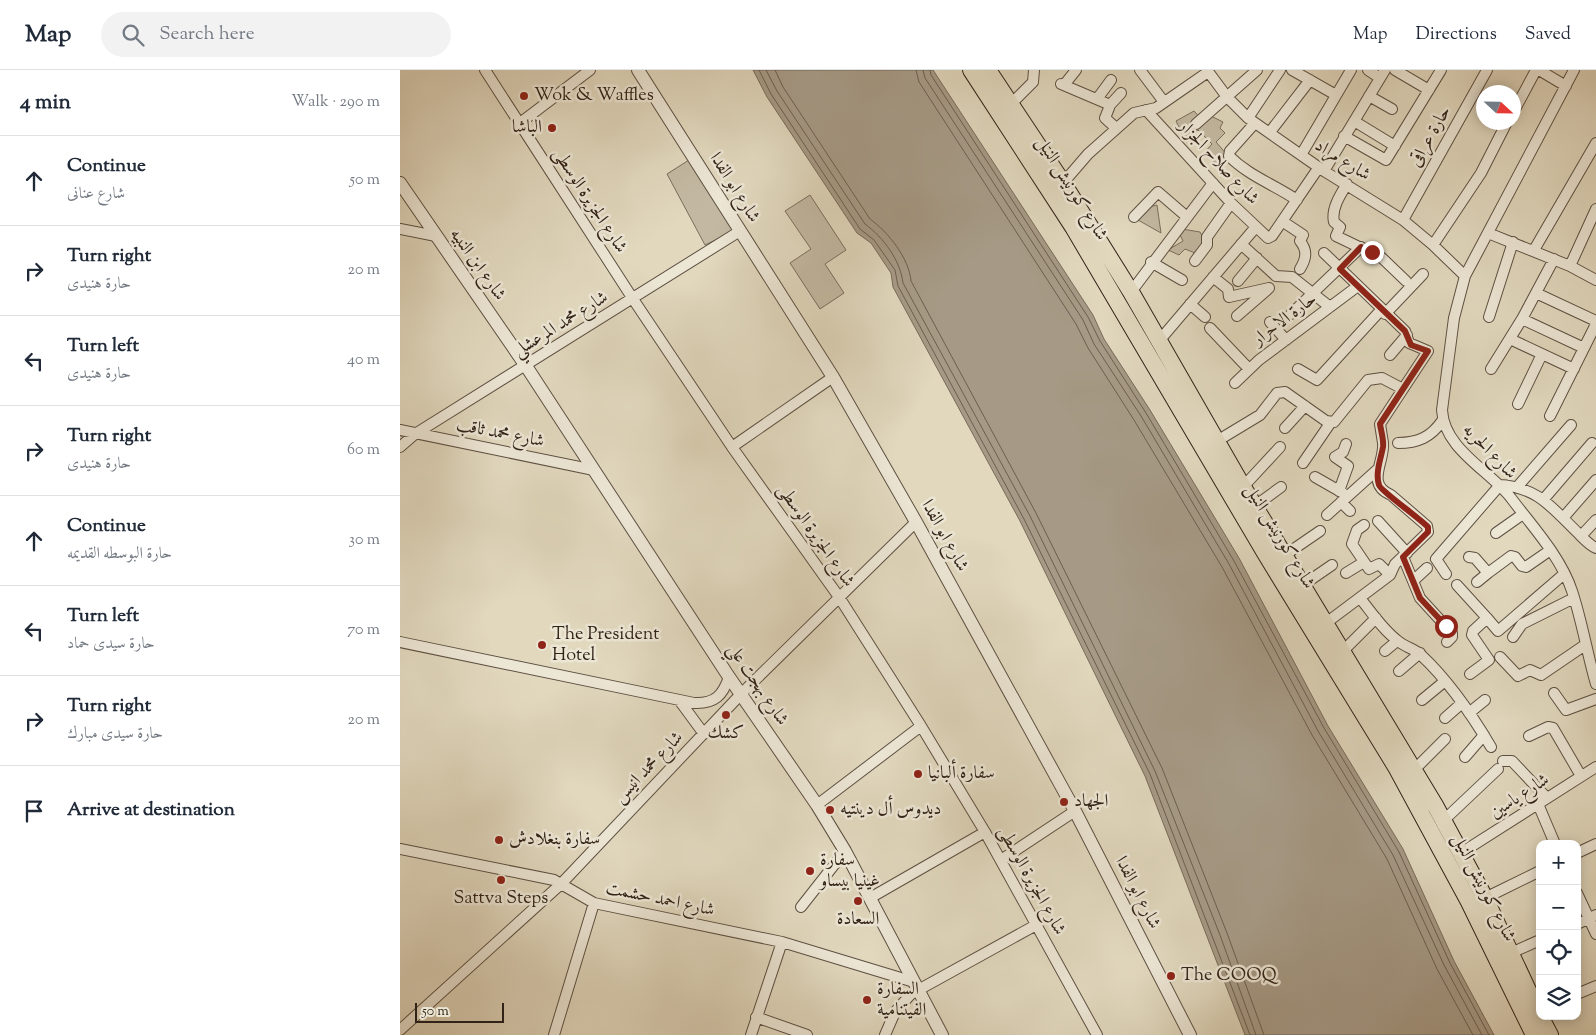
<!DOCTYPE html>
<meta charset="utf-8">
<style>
body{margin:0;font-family:"Sorts Mill Goudy",Amiri,serif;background:#f2f2f3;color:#1f2937}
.controls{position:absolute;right:15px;bottom:15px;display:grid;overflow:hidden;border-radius:10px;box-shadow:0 2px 12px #0003}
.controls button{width:45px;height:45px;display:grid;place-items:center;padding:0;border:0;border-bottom:1px solid #e0e1e3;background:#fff;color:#1f2937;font:25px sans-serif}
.compass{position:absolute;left:1076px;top:15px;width:45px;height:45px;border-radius:50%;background:#fff;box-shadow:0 2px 12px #0003;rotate:112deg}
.scale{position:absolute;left:15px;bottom:12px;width:89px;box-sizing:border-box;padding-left:5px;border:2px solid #322318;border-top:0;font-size:14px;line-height:18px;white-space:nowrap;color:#322318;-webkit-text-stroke:4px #ece6d5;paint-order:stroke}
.stop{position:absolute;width:15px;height:15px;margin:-11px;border:4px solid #8f2418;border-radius:50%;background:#fff}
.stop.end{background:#8f2418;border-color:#fff;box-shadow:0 1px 5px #0008}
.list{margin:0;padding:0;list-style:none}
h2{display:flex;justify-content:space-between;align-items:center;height:65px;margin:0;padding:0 20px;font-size:21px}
h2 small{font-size:16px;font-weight:400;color:#747a83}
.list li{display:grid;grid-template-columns:32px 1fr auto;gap:15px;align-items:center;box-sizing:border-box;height:90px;padding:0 20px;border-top:1px solid #e0e1e3}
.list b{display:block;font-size:19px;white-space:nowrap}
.list p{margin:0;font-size:16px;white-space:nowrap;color:#747a83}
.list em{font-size:16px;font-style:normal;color:#747a83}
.icon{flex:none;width:28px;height:28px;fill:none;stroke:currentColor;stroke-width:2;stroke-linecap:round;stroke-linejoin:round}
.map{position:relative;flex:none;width:1196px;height:965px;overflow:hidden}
header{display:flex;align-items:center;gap:30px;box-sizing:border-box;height:70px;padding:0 25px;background:#fff;border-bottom:1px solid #e0e1e3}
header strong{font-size:24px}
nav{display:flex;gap:28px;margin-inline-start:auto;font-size:18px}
.search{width:350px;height:45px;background:#f2f2f3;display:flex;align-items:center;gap:12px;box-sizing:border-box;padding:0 18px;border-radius:28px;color:#747a83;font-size:19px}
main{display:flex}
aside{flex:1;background:#fff}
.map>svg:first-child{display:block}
</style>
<header>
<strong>Map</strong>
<div class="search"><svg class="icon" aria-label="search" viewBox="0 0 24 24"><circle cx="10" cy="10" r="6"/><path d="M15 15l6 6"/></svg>Search here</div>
<nav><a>Map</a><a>Directions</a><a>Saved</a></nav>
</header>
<main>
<aside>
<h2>4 min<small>Walk · 290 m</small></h2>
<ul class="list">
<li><svg class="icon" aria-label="ahead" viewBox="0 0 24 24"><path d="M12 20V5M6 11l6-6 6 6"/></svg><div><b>Continue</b><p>شارع عنانى</p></div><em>50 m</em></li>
<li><svg class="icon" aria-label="right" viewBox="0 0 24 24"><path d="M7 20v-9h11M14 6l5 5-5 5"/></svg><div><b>Turn right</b><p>حارة هنيدى</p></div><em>20 m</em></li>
<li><svg class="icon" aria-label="left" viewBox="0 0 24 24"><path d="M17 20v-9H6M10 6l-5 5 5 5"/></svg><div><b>Turn left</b><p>حارة هنيدى</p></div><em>40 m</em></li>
<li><svg class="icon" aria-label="right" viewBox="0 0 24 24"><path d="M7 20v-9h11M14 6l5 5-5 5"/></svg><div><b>Turn right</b><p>حارة هنيدى</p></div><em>60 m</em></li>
<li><svg class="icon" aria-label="ahead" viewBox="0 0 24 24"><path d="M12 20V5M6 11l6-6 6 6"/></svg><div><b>Continue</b><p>حارة البوسطه القديمه</p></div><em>30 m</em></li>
<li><svg class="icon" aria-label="left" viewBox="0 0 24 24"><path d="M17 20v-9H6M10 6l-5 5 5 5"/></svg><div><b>Turn left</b><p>حارة سيدى حماد</p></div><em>70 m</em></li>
<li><svg class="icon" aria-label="right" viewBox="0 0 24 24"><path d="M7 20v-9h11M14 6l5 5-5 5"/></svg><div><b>Turn right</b><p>حارة سيدى مبارك</p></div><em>20 m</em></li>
<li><svg class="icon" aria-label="arrive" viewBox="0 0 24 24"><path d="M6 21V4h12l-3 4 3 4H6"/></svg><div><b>Arrive at destination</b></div></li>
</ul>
</aside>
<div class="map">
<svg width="1196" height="965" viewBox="0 0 1196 965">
<rect width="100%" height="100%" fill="#e1d8be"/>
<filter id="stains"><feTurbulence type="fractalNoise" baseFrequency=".004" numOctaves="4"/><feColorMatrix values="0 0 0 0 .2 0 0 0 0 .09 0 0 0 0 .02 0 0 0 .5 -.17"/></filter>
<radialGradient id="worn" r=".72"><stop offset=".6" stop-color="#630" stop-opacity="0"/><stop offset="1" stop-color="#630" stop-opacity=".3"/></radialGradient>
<!-- green -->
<path fill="#c3b9a2" stroke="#7a6e5d" d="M794,41L803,51L811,46L823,52L820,58L825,63L816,72L829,87L822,99L804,83L812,74L798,60L788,66L789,71L786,72L776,51Z
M289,90L336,160L305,175L267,104Z
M410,125L446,180L425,194L444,223L420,239L390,193L411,179L385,141Z
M757,135L761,163L738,150L745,138Z
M782,159L800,162L805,171L800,185L785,179L779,185L768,180L783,171L779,163Z"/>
<!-- water -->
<path fill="#a69a86" stroke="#786a5a" d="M353,0H533L693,245L704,269L750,340L839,488L928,656L1003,779L1054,891L1094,965H845L745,706L620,451L493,217L491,203L471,173L457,163L367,27Z"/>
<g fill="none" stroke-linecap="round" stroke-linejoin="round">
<!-- shore -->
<path stroke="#6c5e4f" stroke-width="1" d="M359,0L371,24L460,159L474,170L495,200L498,216L624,449L750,704L850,965
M366,0L377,21L465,154C484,168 500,190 503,213L630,446L755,701L820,865L856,965
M375,0L383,17L470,149C488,162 509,188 511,211L636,443L762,698L827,863L864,965
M516,0L519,12L676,254L688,278L734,350L822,497L912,665L987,789L1037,899L1073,965
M523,0L525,8L683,250L694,274L741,346L829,494L918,661L993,785L1044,895L1082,965
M530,0L531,5L688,247L700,271L746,343L834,491L924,658L999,782L1050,893L1089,965"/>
<defs>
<path id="minor" d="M85,0L233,229L332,377L439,527L521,656L585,762L697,965
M740,0L764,32
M807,0L827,27L848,48L924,101L1003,150L1033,175L1065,206
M892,0L936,25
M968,0L980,8
M995,0L1029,20
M1139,0L1166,16
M1174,0L1065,206L1054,248L1042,340C1044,379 1089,400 1111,428C1132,456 1161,487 1172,521C1182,551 1187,583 1196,614
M661,14L708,34L709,38L705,48L716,58
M664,15L676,0
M969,26L992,39
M697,29L711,10
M611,34L633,12L634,0
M710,35L721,23
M746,40L831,133L868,168L872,166L919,97
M1114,41L1136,0
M848,48L880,0
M954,51L995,76
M120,53L190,0
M855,53L830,81L829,86C849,106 873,114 897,130
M796,54L857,0
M870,62L910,10
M944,66L986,90L1041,0
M901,85L951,0
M924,101L985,0
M663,113L688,84L734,43L756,38L808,2
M947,114C940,125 931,139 934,152L940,157L936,166L982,188L1006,211
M734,147L758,122L787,147
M1003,150L1087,0
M882,151L903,165L900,171C908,181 906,189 900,199
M0,159L36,166
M1088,163L1170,196L1196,210
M841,174L876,206L892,207L930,237
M1033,175L1081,103L1107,52
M1134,180L1196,73
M795,191L807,175V167L831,133
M751,192L782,210
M1170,196L1196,139
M813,207L828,219L829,227L869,218
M838,211L857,188
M731,222L813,113
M1136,223L1196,251
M790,234L805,247
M891,244L961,177
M985,244L1023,204
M837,246L867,220
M1089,247L1113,172
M1122,249L1184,278
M870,252L886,270
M810,258L849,299
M1110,269L1174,299
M759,271L855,158
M990,285L1007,265
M898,299L917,310L981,240
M1091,299L1122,249L1154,189
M835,313L859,290L958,216
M1118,334L1142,284
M1150,346L1196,254
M885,358L905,336
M0,360L194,400
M817,371L860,345L877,323L885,322L926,351L934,352L968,310L982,308L1003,319L1028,281L1009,273L1005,261L924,183
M998,373C1018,373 1031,367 1042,351
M0,377L15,364L340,161
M332,377L433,307
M903,393L931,352
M915,407L943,423
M1118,416L1171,355
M843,417L880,377
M939,421L948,396L935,387L943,382L946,374
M1143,430L1192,373
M941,432L950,441
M855,436L881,417
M927,445L978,399
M1163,448L1196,410
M978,451L1007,483
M964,455L957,460L952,474L969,499L979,494L990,505
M1096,463L1123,444
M1181,466L1196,450
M885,485L920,461
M1003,487L1020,528L1052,563V567L1047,572
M1069,487L1075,488L1088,503L1077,512
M946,503L964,492
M1088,503L1111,486L1115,487L1122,496L1126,497L1149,481
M1046,504L1036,489L1100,415C1138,417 1153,439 1178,463C1184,469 1189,475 1196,478
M1013,511L1027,498
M903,515L932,495
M1057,515L1087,548
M960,528C972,543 983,560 998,571C1005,577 1015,579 1021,585C1049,611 1072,645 1091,677
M926,553L990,505L995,494L1028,462L1027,456L991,425C965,414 985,392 983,373C982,367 981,360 980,354L1003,319
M1113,567L1122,554L1174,528
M0,572L294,633C315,634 323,625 329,607
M943,581L976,548
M985,581L997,571
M1100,587L1118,606L1130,600L1141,605L1185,575
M999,601L1020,583
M1070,604L1089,590L1072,565L1073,561L1087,548L1098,561L1164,504
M1154,623L1166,640L1196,629
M279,630L304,664
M1022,630L1045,611
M1069,643L1085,630
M1045,648L1062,633
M1129,666L1148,657L1153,658L1181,706
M1065,687L1084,665
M1103,691H1112L1147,728
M1014,700L1045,669
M1138,734L1155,774
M417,735L521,656
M1043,751L1098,699
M0,779L154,810L194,833L382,872L514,912
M1061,783L1196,697
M1177,783L1196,774
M601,790L675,741
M1177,823L1196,864
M470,828L585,762
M1085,828L1140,801
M401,837L445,781
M1177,854L1196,845
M1111,883L1140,870
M1177,924L1196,916
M356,947L407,965
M0,960L161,814L342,623L516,452
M154,965L194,833
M351,965L382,872
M485,965L495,942L511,924L636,855"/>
<path id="tertiary" d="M238,0L433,307L516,452L675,741L790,965
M0,113L126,296L329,607L417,735L445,781L542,965"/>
<path id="primary" d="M571,0L673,157L865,483L996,697L1069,832L1134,965
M588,0L663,113L731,222L843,417L1036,737L1085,828L1140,946
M1140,946L1150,965"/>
</defs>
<!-- minor casing -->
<use href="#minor" stroke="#5e5042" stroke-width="12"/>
<!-- tertiary casing -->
<use href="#tertiary" stroke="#5e5042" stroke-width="14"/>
<!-- primary casing -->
<use href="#primary" stroke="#322318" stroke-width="18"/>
<!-- minor -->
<use href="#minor" stroke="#ece6d5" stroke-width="10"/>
<!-- tertiary -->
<use href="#tertiary" stroke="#ece6d5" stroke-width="12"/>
<!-- primary -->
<use href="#primary" stroke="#e1d8be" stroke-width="16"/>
</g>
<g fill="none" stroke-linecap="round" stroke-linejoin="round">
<!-- route -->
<path stroke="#8f2418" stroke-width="6" d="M972,182L961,177L940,199L1005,261L1011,275L1028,281L980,354C981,361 984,370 983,377C981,388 975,403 979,415C980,420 1019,448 1028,457V462L1003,487L1020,528L1046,556"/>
</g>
<!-- markers -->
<g fill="#8f2418" stroke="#ece6d5" stroke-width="2">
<circle cx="124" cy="26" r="5"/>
<circle cx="152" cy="58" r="5"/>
<circle cx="142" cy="575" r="5"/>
<circle cx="326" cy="645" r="5"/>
<circle cx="518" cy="704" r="5"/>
<circle cx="664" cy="732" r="5"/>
<circle cx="430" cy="740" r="5"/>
<circle cx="99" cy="770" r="5"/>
<circle cx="410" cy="801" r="5"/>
<circle cx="101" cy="810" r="5"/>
<circle cx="458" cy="831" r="5"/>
<circle cx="771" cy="906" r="5"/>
<circle cx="467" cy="930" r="5"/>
</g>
<g text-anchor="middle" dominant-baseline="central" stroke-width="5" stroke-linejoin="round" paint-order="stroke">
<!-- poi labels -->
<g font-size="18" fill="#322318" stroke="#ece6d5" text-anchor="start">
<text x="134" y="26">Wok &amp; Waffles</text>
<text x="142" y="58" text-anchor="end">الباشا</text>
<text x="152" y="565">The President<tspan x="152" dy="21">Hotel</tspan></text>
<text x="326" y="664" text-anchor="middle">كشك</text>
<text x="528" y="704">سفارة ألبانيا</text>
<text x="674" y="732">الجهاد</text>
<text x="440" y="740">ديدوس أل دينتيه</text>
<text x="109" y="770">سفارة بنغلادش</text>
<text x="420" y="791">سفارة<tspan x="420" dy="21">غينيا بيساو</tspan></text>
<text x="101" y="829" text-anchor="middle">Sattva Steps</text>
<text x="458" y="850" text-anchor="middle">السعادة</text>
<text x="781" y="906">The COOQ</text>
<text x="477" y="920">السفارة<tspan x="477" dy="21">الفيتنامية</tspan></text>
</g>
<!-- street labels -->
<g font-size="18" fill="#322318" stroke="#ece6d5">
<text transform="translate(1031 67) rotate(-61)">حارة عراقى</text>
<text transform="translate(942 91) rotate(32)">شارع مراد</text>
<text transform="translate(818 93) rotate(47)">شارع صلاح الجزار</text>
<text transform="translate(334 118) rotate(58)">شارع ابو الفدا</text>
<text transform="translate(671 119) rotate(58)">شارع كورنيش النيل</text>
<text transform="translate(189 131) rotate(57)">شارع الجزيرة الوسطى</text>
<text transform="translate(77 195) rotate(55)">شارع ابن النبيه</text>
<text transform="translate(885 250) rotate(-37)">حارة الاحرار</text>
<text transform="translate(161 255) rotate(-32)">شارع محمد المرعشلي</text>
<text transform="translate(100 364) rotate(11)">شارع محمد ثاقب</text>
<text transform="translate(1089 382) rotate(46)">شارع الحريه</text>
<text transform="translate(415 466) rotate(55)">شارع الجزيرة الوسطى</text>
<text transform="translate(544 466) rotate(61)">شارع ابو الفدا</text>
<text transform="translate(879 467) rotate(59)">شارع كورنيش النيل</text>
<text transform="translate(357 615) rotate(56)">شارع بهجت علي</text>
<text transform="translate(249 698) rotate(-46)">شارع محمد انيس</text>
<text transform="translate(1120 727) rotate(-33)">شارع ياسين</text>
<text transform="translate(631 811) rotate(61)">شارع الجزيرة الوسطى</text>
<text transform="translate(1083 818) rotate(63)">شارع كورنيش النيل</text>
<text transform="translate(737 823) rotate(63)">شارع ابو الفدا</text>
<text transform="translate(260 830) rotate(12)">شارع احمد حشمت</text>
</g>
</g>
<rect width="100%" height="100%" filter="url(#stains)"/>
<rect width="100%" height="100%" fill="url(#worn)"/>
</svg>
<div class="controls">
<button>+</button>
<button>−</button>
<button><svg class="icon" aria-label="locate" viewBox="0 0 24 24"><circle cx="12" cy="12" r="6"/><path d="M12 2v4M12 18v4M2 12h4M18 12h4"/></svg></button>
<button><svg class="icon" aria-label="layers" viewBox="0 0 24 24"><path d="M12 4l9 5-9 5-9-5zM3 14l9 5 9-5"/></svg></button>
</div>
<svg class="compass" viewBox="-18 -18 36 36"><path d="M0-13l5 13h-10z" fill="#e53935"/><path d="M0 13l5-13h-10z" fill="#747a83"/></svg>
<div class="scale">50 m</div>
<div class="stop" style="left:1046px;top:556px"></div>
<div class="stop end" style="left:972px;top:182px"></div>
</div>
</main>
